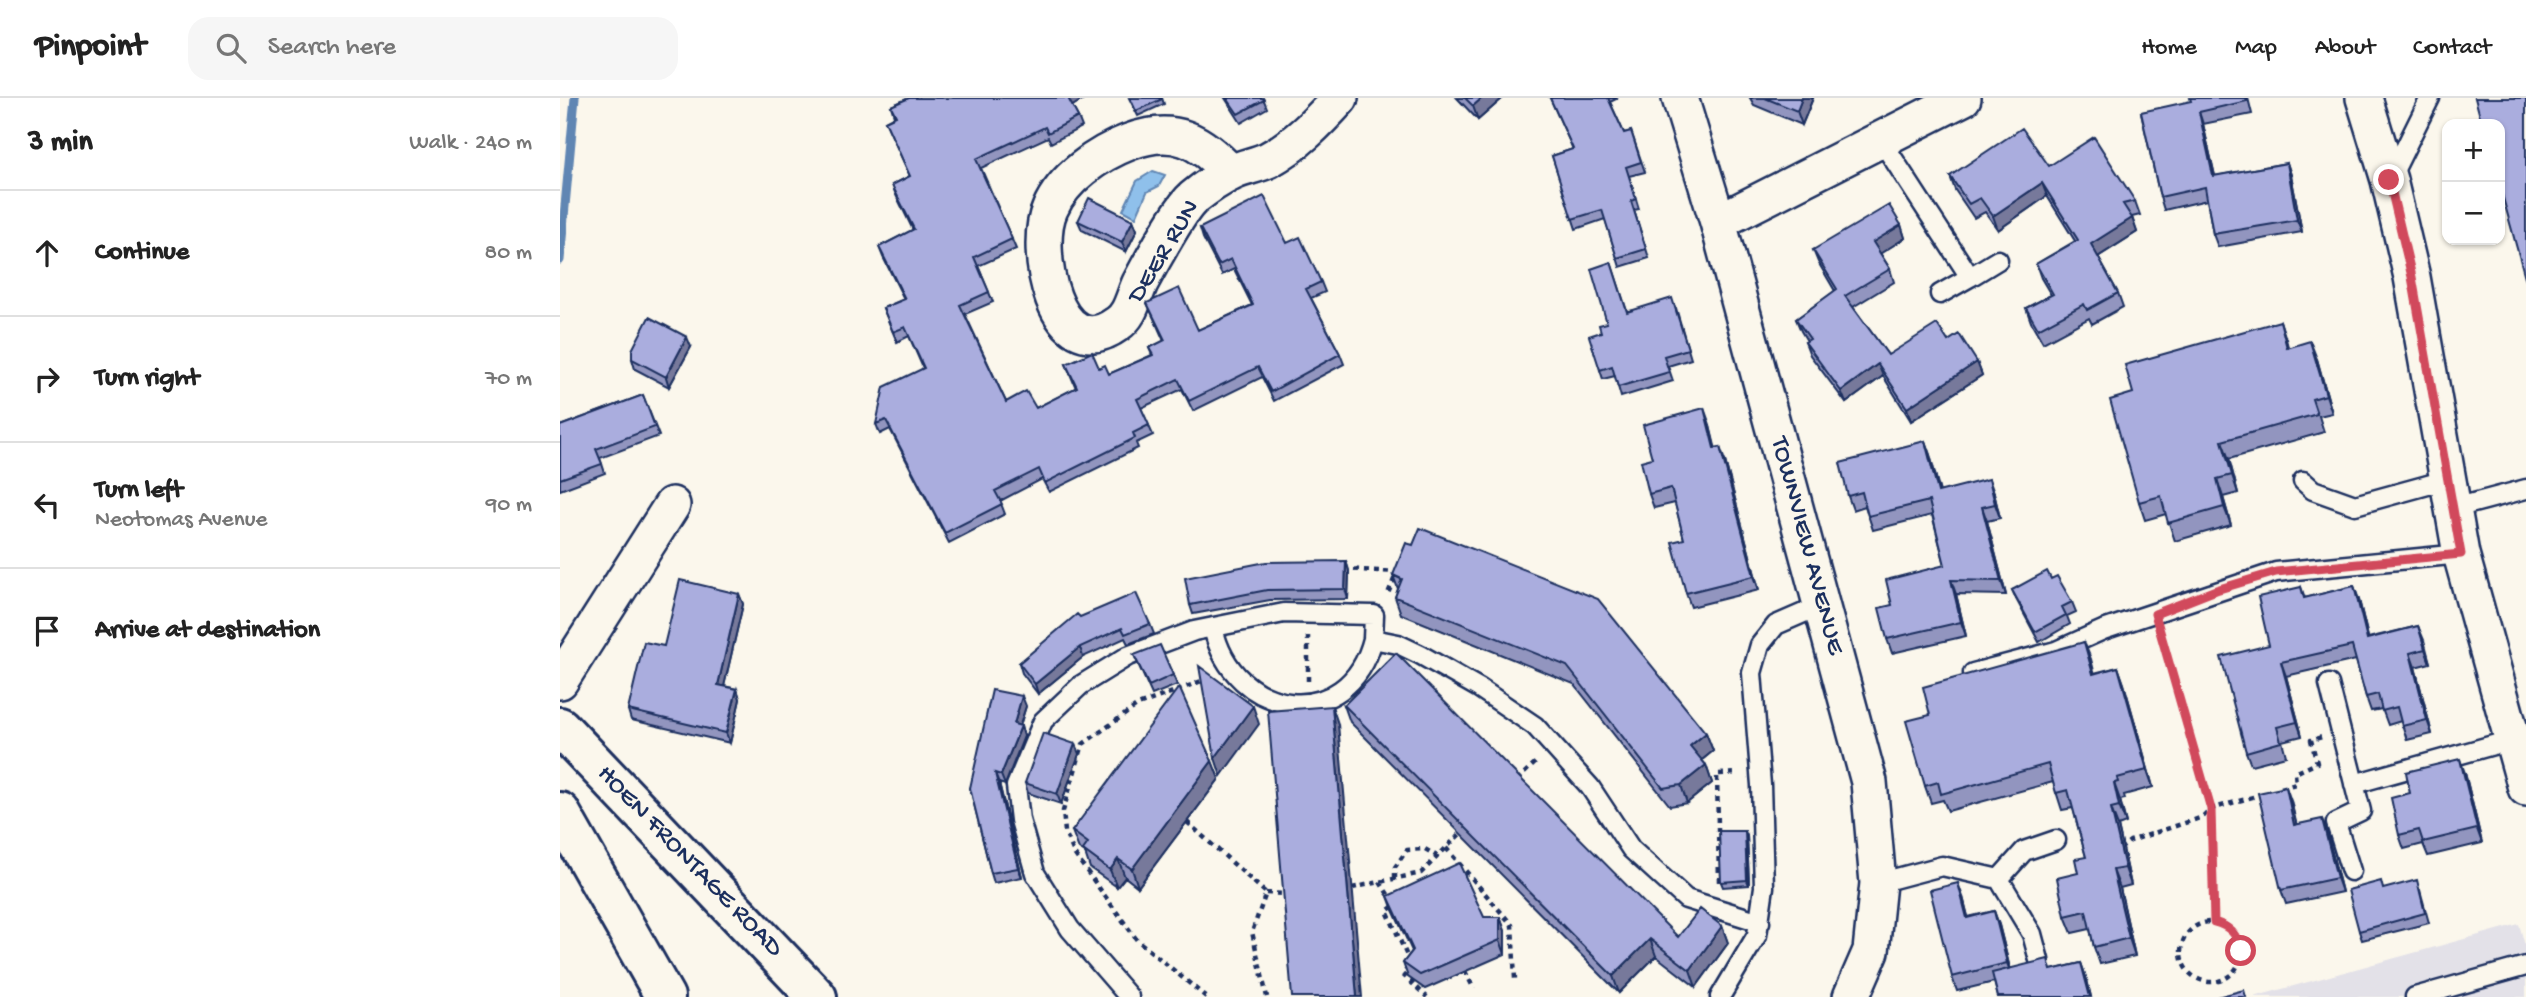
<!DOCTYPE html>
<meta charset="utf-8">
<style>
body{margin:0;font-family:"Gochi Hand",sans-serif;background:#f6f6f6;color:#222}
.controls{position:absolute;right:21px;top:21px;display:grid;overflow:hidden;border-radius:14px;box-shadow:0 2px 5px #0004}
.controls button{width:63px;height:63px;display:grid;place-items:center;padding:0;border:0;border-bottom:2px solid #e0e0e0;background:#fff;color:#222;font:35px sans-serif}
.stop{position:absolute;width:21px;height:21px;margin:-16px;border:5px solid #d1495b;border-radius:50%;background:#fff}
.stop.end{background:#d1495b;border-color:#fff;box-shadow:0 2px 7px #0008}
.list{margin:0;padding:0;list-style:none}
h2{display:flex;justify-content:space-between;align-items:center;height:91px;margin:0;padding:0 28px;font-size:30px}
h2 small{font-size:23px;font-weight:400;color:#767676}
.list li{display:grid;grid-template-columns:46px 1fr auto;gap:21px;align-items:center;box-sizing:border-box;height:126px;padding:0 28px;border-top:2px solid #e0e0e0}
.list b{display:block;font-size:26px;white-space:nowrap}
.list p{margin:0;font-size:23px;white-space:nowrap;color:#767676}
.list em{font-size:23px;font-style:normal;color:#767676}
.icon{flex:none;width:38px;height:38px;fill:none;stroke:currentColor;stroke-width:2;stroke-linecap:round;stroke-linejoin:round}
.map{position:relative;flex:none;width:1966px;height:899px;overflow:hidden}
header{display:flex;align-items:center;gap:42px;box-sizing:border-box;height:98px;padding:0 35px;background:#fff;border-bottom:2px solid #e0e0e0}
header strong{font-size:33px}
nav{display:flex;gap:38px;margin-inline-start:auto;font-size:24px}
.search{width:490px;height:63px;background:#f6f6f6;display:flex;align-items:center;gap:18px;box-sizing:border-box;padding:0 24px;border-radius:21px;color:#767676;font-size:26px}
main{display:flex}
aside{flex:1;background:#fff}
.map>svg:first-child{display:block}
</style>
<header>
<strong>Pinpoint</strong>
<div class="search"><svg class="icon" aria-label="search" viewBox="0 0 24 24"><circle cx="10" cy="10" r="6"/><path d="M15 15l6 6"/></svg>Search here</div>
<nav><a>Home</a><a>Map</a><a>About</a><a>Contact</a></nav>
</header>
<main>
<aside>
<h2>3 min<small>Walk · 240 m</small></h2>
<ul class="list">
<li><svg class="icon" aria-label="ahead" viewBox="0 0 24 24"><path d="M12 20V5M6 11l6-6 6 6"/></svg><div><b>Continue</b></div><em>80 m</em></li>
<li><svg class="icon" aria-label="right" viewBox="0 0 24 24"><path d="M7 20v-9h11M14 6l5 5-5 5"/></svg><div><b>Turn right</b></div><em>70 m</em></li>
<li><svg class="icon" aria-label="left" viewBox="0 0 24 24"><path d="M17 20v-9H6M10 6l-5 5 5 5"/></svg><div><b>Turn left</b><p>Neotomas Avenue</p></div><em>90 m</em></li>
<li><svg class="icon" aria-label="arrive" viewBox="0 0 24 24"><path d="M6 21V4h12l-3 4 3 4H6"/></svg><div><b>Arrive at destination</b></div></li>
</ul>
</aside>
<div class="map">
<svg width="1966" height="899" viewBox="0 0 1966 899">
<rect width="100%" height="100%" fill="#fbf7ec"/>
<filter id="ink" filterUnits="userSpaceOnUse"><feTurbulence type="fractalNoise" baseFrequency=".0143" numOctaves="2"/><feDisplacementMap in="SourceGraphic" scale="14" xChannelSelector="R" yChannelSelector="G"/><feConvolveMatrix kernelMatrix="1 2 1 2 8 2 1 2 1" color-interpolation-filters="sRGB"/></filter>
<g filter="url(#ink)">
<!-- built -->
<path fill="#e3e1e8" d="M1959,826L1966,851V899H1693Z"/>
<!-- water -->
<path fill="#8fc0eb" stroke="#6186b3" stroke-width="2" d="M593,73L605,77L599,88L587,94L576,119L563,112L577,83Z"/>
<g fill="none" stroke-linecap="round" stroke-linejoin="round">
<!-- stream -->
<path stroke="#6186b3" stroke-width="9" d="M0,162L15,0"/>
<defs>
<path id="lane" d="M1321,42L1410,179L1380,196
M1831,79L1870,0
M1410,179L1438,162
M1743,383L1753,392L1795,407L1886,382
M1891,411L1966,391
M653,529C672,621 789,636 813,541
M1413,575L1496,553L1543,532L1716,474L1901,456
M1769,586L1801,713L1776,725L1791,773
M1794,686L1951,642
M1439,781L1464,753L1496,742
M1318,785L1382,768L1439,781L1472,836L1479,862
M569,899L510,831L475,775L460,722L456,688L483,623L521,587L568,558L634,533L724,515L814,517L813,541L838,546L861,557L919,590L975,628L1030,689L1071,751L1126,801L1200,824
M1160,899L1197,837L1204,789L1201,687L1192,575L1200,547L1216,527L1262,507
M1855,899L1966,868"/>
<path id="street" d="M1120,0L1158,124L1309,684L1318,785L1311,853L1291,899
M1804,0L1829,82L1852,179L1901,456L1966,690
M671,75C639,42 615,27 569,44C538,56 503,80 490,111C472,150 495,271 557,226C571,217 573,200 580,185C589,168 620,111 633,100C644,91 660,80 673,74C684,69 697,67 708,62C736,47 759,23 780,0
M1158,124L1403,0
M0,583L112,407"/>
<path id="secondary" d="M0,629L257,899"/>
<path id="highway" d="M0,714L105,899"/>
</defs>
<!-- lane casing -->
<use href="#lane" stroke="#1b2f5e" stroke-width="23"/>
<!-- street casing -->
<use href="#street" stroke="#1b2f5e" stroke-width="40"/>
<!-- secondary casing -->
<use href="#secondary" stroke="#1b2f5e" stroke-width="44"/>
<!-- highway casing -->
<use href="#highway" stroke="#1b2f5e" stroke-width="44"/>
<!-- path -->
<path stroke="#1b2f5e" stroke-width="4.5" stroke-dasharray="5 5" stroke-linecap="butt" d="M784,471L837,474L827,498
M1601,537L1651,711L1654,824
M748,583V536
M957,682L976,664
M1721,690L1736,686L1735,675L1757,665L1751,642L1762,639
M627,724L706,795L692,834L707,899
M886,750L952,827L955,881
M1560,751L1570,743L1643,719L1651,711L1703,696
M835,780V769L847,752L865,751L877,758
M820,784L835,807L827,813L851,867L842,876L867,899
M1159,784L1157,676L1178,675
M792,790L861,775L901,735
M706,795L728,796
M1621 854a30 30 0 1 1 60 0a30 30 0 1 1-60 0Z
M905,873L914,891
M646,899L577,842L515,757L505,734L503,713L523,646L578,607L647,581"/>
<!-- lane -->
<use href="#lane" stroke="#fbf7ec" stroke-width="18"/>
<!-- street -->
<use href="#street" stroke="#fbf7ec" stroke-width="35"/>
<!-- secondary -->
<use href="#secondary" stroke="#fbf7ec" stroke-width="38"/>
<!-- highway -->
<use href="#highway" stroke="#fbf7ec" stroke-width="38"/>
</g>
<!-- wall -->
<path fill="#9295bf" stroke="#1b2f5e" stroke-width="2" d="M349,0H525L512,8L518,19L522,29L491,45L488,39L421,70L456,151L418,168L433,204L405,216L446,304L476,310L516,290L506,266L539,270L549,276L592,257L589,250L604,243L587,205L638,232L692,207L674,171L662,177L643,140L640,130L727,145L761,184L765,194L751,200L780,256L784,266L714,303L702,279L633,313L622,291L581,310L593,337L576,345L578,350L489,394L482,381L440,403L445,416L389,445L330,331L320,336L316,326L363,270L349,238L337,244L323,210L344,201L323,159L319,149L353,132L336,97L332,87L350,78L325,23L334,18L331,8Z
M569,0H602L604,6L578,18Z
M665,0H703L707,10L681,25Z
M897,0H943L918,22Z
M990,0H1058L1050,4L1064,35L1071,33L1085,74L1069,78L1079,111L1074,112L1089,160L1060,169L1045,121L1016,131L992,58L1013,51Z
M1190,0H1253L1242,27L1194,7Z
M1688,0L1692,16L1643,26L1655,78L1727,65L1731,77L1742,134L1658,149L1653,136L1647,102L1604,112L1600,99L1581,14Z
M1489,68L1575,103L1580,117L1572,119L1577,134L1538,159L1558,195L1563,209L1532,226L1529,220L1483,245L1471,224L1466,210L1491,197L1481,180L1476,166L1515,143L1487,98L1438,132L1425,114L1414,120L1395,92L1390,78Z
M573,122L577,132L566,154L522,132L518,123Z
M1341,127L1345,140L1320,155L1330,171L1334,184L1293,209L1328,257L1388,243L1417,264L1422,277L1351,323L1323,278L1286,305L1250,257L1245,244L1247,243L1241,233L1236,221L1275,193L1258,164L1253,152Z
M1051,164L1067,213L1116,210L1131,261L1108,268L1113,283L1061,299L1055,278L1043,281L1040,272L1041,234L1047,225Z
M1720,223L1728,250L1757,261L1772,315L1759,318L1764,334L1669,361L1678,395L1663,399L1671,427L1615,443L1606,416L1585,422L1579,404Z
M131,249L109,289L75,271L72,261Z
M83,297L99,338L40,360L45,375L0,392V328Z
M1149,324L1155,350L1165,363L1199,492L1131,509L1126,495L1124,441L1115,405L1094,410L1089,396L1092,360Z
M1365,343L1370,357L1380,394L1434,395L1440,420L1427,423L1446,497L1396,496L1406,538L1332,555L1327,541L1332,507L1385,467L1372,417L1313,432L1305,408L1293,412L1288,398Z
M786,463L789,473L788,501L710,502L633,516L630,507Z
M833,477L1146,635L1153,653L1142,662L1146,667L1152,685L1127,705L1110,708L1014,586L841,516L835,499L838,491Z
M1491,481L1512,504L1516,514L1507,518L1510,526L1479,544L1456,501L1452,492Z
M1794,488L1799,502L1808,540L1858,528L1870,565L1855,569L1872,636L1847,642L1841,623L1828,627L1822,611L1811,613L1806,599L1796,562L1726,578L1742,638L1722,643L1726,658L1691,667L1686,654L1709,547L1741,489L1745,500Z
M179,496L183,506L164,588L177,591L180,601L170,645L71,622L68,612L104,548Z
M520,519L590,526L594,536L568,546L565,540L523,559L478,596L462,575L459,565Z
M1524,544L1534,575L1558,569L1564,586L1593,689L1564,697L1565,701L1560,702L1566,725L1558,728L1571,787L1560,790L1575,858L1540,866L1534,849L1530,831L1512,835L1505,818L1518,775L1526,759L1513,710L1502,712L1493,684L1388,713L1383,702L1371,705L1365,688L1370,617Z
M574,557L613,577L617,587L592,597Z
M784,607L1118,839L1162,828L1168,845L1136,889L1096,858L1059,895L790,624Z
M466,608L460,628L464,638L445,687L439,685L462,779L434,785L431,775L410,690Z
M519,656L501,706L468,695L465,685Z
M652,663L659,681L578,789L565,779L557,789L530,770L525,755L519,751L512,733Z
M1905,675L1922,745L1868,758L1863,746L1844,751L1839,737L1850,695Z
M1731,703L1736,726L1767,735L1782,794L1726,806L1721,792Z
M1187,738L1189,787L1163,789L1161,784Z
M1824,791L1860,792L1869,825L1802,842L1799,833Z
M828,798L924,819H940L945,833V856L865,891L848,879L843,865L852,853L833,812Z
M1403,799L1408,819L1434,813L1439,827L1450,870L1492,872L1521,865L1527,882L1531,899H1438L1434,884L1397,893L1392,879Z"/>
<!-- shaded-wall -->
<path fill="#77799b" stroke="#1b2f5e" stroke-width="2" d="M508,0H525L511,9Z
M922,0H943L918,22L913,8Z
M1242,0H1253L1242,27L1237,13Z
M1639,14L1643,26L1658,91L1653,78Z
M1727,65L1731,77L1742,134L1737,122Z
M1482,85L1487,98L1438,132L1433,118Z
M1572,120L1577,134L1536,160L1531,146Z
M573,122L577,132L566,154L562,144Z
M1341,127L1345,140L1318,157L1313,144Z
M1720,223L1726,241L1733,268L1727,250Z
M127,239L131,249L109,289L106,279Z
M1750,243L1757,261L1772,315L1766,297Z
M1417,264L1422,277L1351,323L1347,310Z
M1318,266L1323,278L1286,305L1281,293Z
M1144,310L1149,324L1159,364L1154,350Z
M1365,343L1370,357L1383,408L1378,394Z
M1662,343L1669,361L1678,395L1672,377Z
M1160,349L1165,363L1199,492L1194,478Z
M1429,381L1434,395L1440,420L1435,406Z
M1657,381L1663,399L1671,427L1664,409Z
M1422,409L1427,423L1446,497L1441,483Z
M786,463L789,473L788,501L785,491Z
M1391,482L1396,496L1406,538L1401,524Z
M1794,488L1799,502L1812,555L1807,541Z
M179,496L183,506L162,597L158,587Z
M1858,528L1864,542L1870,565L1865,551Z
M1524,544L1531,561L1539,593L1533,576Z
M520,549L523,559L478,596L475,586Z
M1850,555L1855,569L1872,636L1867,622Z
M1721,564L1726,578L1742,638L1737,624Z
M1558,569L1564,586L1593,689L1587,672Z
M177,591L180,601L170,645L166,635Z
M462,598L466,608L457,636L454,626Z
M693,608L699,626L661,678L655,660Z
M772,608L778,626L802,899H797Z
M461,628L464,638L445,687L441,677Z
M1146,635L1153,653L1137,666L1130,648Z
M515,646L519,656L501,706L497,696Z
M1900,661L1905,675L1922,745L1917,731Z
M652,663L659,681L578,789L572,771Z
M1146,667L1152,685L1127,705L1121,687Z
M435,675L439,685L462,779L458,770Z
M1554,685L1560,702L1566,725L1559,708Z
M1726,689L1731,703L1740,741L1734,727Z
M1551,710L1558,728L1571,787L1565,770Z
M1762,721L1767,735L1782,794L1777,780Z
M1185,733L1187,738L1189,787L1187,782Z
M558,761L565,779L557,789L550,772Z
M1553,772L1560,790L1575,858L1569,840Z
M1398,785L1403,799L1412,834L1407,820Z
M1434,813L1439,827L1452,879L1447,865Z
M940,819L945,833V856L940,842Z
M1162,828L1168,845L1136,889L1130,872Z
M1090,841L1096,858L1059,895L1053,878Z
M1521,865L1527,882L1531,899H1530Z"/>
<!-- building -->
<path fill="#aaadde" stroke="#1b2f5e" stroke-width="2" d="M349,0H508L518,19L488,35L485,29L416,61L452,141L414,159L429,194L400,207L446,304L466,293L476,310L517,289L506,266L532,254L539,270L545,267L549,276L593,257L589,250L605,242L587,205L619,190L638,232L693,207L671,161L659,167L640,130L704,98L727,145L740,139L761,184L746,191L780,256L711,294L698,269L629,303L618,281L577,301L589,327L573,335L575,340L485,385L479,371L435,393L442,406L385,435L326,322L316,326L324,289L364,270L345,229L333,234L323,210L345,201L319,149L354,131L332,87L350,78L325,23L336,18L331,8Z
M570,0H602V1L576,13Z
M667,0H703L704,2L678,16Z
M905,0H922L913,8Z
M990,0H1048L1064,35L1071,33L1081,64L1066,69L1076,101L1071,103L1086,151L1057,160L1042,112L1012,121L992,58L1013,51Z
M1205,0H1242L1237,13Z
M1630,0H1687V3L1639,14L1653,78L1727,65L1737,122L1653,136L1645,89L1600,99L1581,14L1631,3Z
M1915,0H1966V183L1940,89V26H1922Z
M1462,30L1489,68L1534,39L1575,103L1563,106L1572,120L1531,146L1558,195L1527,212L1524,206L1478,231L1466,210L1493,196L1476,166L1518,142L1482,85L1433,118L1420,100L1409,106L1390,78Z
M529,100L573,122L562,144L518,123Z
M1329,107L1341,127L1313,144L1330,171L1285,198L1328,257L1377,226L1388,243L1399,236L1417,264L1347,310L1318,266L1281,293L1245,244L1250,241L1236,221L1277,191L1253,152Z
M1051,164L1067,214L1112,200L1128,251L1104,258L1109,274L1058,289L1052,268L1040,272L1029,238L1041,234L1039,227L1047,225L1031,171Z
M89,219L127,239L106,279L72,261V252Z
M1720,223L1727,250L1750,243L1766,297L1752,301L1757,316L1662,343L1672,377L1657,381L1664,409L1608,425L1601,398L1579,404L1550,302L1573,295L1565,267Z
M83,297L95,329L36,351L42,366L0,381V328Z
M1144,310L1154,350L1160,349L1194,478L1126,495L1112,444L1124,441L1111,390L1089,396L1081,363L1092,360L1083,327Z
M1365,343L1378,394L1429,381L1435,406L1422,409L1441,483L1391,482L1401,524L1327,541L1319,510L1332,507L1326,482L1385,467L1369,403L1308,418L1302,394L1288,398L1280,365Z
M860,430L1038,501L1146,635L1130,648L1146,667L1121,687L1103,690L1007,568L835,499L842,481L833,477L846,445L853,447Z
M786,463L785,491L707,492L630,507L625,480L706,464Z
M1487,473L1491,481L1497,478L1512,504L1502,509L1506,517L1475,534L1452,492Z
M120,482L179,496L158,587L177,591L166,635L68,612L84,544L104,548Z
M1794,488L1807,541L1858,528L1865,551L1850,555L1867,622L1842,628L1837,609L1822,613L1818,596L1806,599L1792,548L1721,564L1737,624L1717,629L1721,644L1686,654L1661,559L1709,547L1698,499L1741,489L1744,500Z
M576,495L590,526L565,536L562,530L520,549L475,586L459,565L517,516L520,519Z
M1524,544L1533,576L1558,569L1587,672L1557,680L1558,684L1554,685L1559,708L1551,710L1565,770L1553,772L1569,840L1534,849L1526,813L1505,818L1497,780L1518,775L1515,761L1526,759L1508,692L1496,695L1488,666L1381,696L1378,684L1365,688L1346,623L1370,617L1363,589Z
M600,547L613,577L589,588L574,557Z
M836,555L1118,839L1140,811L1162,828L1130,872L1090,841L1053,878L784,607Z
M639,568L693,608L655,660Z
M619,589L652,663L572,771L558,761L550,772L523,752L528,745L512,733Z
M432,592L462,598L454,626L461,628L441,677L435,675L458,770L431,775L410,690Z
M772,608L797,899H732L708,613Z
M483,635L515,646L497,696L465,685Z
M1900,661L1917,731L1863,744L1859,732L1839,737L1831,700L1850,695L1846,674Z
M1726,689L1734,727L1762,721L1777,780L1721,792L1698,695Z
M1159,733H1185L1187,782L1161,784Z
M899,765L924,819H940V842L860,877L843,865L853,852L828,798Z
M1857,782L1865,815L1799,833L1788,792L1821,783L1823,791Z
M1398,785L1407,820L1434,813L1447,865L1392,879L1370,792Z
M1488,861L1491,872L1521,865L1530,899H1438L1432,875Z
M1684,892L1686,899H1657Z"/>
</g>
<g fill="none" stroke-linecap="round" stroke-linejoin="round" filter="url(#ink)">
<!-- route -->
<path stroke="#d1495b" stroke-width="9" d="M1681,853C1678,837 1670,828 1654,824L1651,711L1595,516L1656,492L1716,474L1901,456L1852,179L1829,82"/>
</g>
<g text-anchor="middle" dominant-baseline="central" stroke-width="5" stroke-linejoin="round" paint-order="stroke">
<!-- street labels -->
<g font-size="26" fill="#1b2f5e" stroke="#fbf7ec">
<text transform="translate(605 154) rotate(-59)">DEER RUN</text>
<text transform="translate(1246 448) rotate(75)">TOWNVIEW AVENUE</text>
<text transform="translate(129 764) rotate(46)">HOEN FRONTAGE ROAD</text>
</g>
</g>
</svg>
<div class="controls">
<button>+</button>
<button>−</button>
</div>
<div class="stop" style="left:1681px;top:853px"></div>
<div class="stop end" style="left:1829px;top:82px"></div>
</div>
</main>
